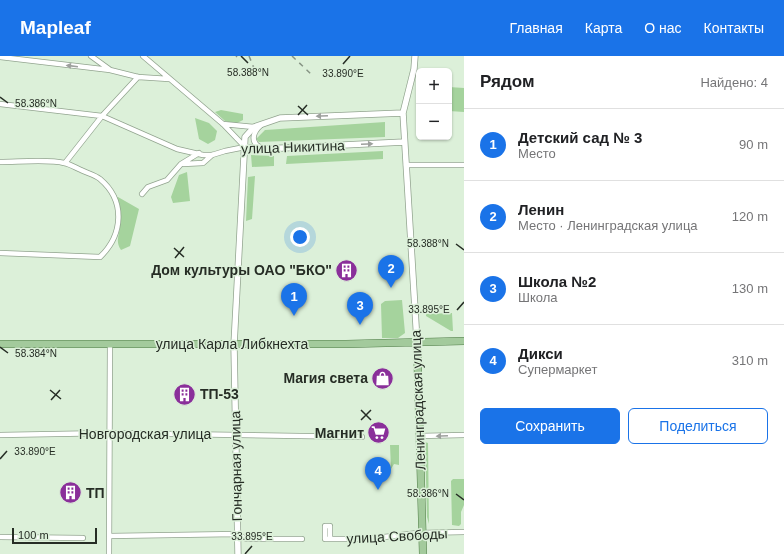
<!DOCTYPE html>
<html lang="ru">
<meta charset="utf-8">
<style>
body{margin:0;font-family:Arial,sans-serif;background:#f2f2f2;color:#202124}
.controls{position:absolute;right:12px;top:12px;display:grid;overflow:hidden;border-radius:6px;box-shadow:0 1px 3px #0004}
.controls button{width:36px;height:36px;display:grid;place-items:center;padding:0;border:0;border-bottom:1px solid #e0e0e0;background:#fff;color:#202124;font:20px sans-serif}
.scale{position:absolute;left:12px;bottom:10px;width:85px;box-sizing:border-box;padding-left:4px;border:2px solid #262d25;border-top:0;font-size:11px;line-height:14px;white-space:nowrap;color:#262d25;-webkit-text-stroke:3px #dcf0d9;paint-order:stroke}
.you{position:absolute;left:300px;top:181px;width:14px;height:14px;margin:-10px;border:3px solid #fff;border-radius:50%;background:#1a73e8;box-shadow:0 0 0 6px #1a73e833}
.badge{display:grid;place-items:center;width:26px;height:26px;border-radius:50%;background:#1a73e8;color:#fff;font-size:13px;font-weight:700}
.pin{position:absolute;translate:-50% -33px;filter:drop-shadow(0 1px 2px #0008)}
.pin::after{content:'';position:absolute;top:21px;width:14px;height:12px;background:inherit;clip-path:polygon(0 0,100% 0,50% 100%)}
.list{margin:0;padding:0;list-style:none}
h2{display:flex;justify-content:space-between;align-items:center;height:52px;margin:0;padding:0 16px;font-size:17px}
h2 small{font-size:13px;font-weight:400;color:#757577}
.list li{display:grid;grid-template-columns:26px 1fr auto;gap:12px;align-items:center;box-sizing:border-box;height:72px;padding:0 16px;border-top:1px solid #e0e0e0}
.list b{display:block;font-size:15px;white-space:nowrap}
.list p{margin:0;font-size:13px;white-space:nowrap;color:#757577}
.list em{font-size:13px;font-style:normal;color:#757577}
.actions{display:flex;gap:8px;padding:12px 16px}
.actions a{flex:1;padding:9px 0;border:1px solid #1a73e8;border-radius:6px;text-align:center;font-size:14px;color:#1a73e8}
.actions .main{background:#1a73e8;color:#fff}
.map{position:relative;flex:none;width:464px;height:498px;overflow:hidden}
header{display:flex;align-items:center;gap:24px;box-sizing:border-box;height:56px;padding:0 20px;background:#1a73e8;color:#fff}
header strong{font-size:19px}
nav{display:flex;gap:22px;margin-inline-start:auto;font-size:14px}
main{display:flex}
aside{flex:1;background:#fff}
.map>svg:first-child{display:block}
</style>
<header>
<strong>Mapleaf</strong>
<nav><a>Главная</a><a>Карта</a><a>О нас</a><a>Контакты</a></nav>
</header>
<main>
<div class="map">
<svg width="464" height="498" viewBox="0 0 464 498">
<rect width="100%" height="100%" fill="#dcf0d9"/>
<!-- green -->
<path fill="#a5d39d" d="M449,31L464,32V56L449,55Z
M221,54L243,58V64L235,68L225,65L215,56Z
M195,62L209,67L217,75L215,84L208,88L199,83Z
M385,66V81L259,86L256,83L265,74Z
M383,95V103L286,108L287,100Z
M251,99L274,100V110L252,111Z
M187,116L190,145L173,147L171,141L179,119Z
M255,120L252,163L246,165L248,121Z
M118,141L139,153L130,190L121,194C114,184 121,177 120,166C120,158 118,150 115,143Z
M402,244L405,277L398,282H382L381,248L385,245Z
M452,257L453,275H451L426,260V258Z
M425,386L428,387L429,468L427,461Z
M390,389H399V409L394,408L391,413Z
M453,423H464V449L461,456V468L459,470L452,469L451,425Z"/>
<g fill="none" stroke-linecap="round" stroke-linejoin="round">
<defs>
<path id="minor" d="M91,0L109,13
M143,0L223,68L245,91
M0,1L110,14L138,21L169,23
M0,48L102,60L177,93L203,99H212L225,95L245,91
M223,68L254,71
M261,69C252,77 250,87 262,92
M0,106C18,106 49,103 64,107C70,108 76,112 81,114C87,117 95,119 100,123C126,145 123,179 100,201L0,197
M65,107L102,60L138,21
M183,108L203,107L212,99
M406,109H464
M142,138L148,131L167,124L181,108L199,97
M0,379L110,377L362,381
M419,380L464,379
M109,480L237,478L246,483H302
M0,481L83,482
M330,483H325V470H330V483H367L418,477L464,476
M109,498L110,288"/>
<path id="tertiary" d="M415,0L414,13L403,57L417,286
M245,91L263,93L404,86
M238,498L234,289L245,81L254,71L280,62L403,57"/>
<path id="primary" d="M417,286L423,498
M0,288H346L464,285"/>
</defs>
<!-- minor casing -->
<use href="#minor" stroke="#92a48f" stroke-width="6"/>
<!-- tertiary casing -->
<use href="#tertiary" stroke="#92a48f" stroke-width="7"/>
<!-- primary casing -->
<use href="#primary" stroke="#4f7c47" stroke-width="8"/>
<!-- minor -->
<use href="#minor" stroke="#fff" stroke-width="4.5"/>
<!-- tertiary -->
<use href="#tertiary" stroke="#fff" stroke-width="5.5"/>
<!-- primary -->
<use href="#primary" stroke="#a3ca9c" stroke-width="7"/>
<!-- rail -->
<path stroke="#879585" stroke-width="1.5" stroke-dasharray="5 5" stroke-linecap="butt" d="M236,0L237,1
M249,0L256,17
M292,0L311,18"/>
</g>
<!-- one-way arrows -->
<defs><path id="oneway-solid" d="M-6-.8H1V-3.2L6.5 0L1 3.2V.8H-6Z"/></defs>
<g fill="#9da09d">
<use href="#oneway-solid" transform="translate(72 10) rotate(-173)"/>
<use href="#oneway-solid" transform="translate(322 60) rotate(178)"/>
<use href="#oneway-solid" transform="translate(367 88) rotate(-2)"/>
<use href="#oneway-solid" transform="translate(442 380) rotate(178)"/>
</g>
<!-- ticks -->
<path fill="none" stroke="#262d25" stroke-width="1.5" d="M241,0L248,7M343,8L350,0M0,41L8,47M298,50L308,59M298,59L307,49M456,188L464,194M174,192L184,201M175,202L184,191M457,254L464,246M0,291L8,297M50,334L61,343M51,344L60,334M361,354L371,364M361,364L371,354M0,403L7,395M456,438L464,444M245,498L252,490"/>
<!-- icons -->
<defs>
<symbol id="building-disc" viewBox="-11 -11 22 22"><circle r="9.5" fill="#8a2f9a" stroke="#dcf0d9"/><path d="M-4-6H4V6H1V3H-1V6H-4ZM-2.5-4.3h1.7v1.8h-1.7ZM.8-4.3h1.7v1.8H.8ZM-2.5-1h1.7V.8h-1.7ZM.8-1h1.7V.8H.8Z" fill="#fff"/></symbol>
<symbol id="shop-disc" viewBox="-11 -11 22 22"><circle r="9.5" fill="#8a2f9a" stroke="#dcf0d9"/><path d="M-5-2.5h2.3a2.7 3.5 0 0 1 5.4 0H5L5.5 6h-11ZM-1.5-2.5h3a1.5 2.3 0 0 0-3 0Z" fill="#fff"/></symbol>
<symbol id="supermarket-disc" viewBox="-11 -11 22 22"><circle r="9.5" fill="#8a2f9a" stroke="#dcf0d9"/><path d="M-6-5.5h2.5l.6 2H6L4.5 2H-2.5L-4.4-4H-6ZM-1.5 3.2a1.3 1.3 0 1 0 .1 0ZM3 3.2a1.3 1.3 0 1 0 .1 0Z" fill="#fff"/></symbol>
</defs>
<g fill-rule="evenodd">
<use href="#building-disc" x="334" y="202" width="25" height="25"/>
<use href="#shop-disc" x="370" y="310" width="25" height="25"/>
<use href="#building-disc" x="172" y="326" width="25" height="25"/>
<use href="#supermarket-disc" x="366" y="364" width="25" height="25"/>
<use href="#building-disc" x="58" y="424" width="25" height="25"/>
</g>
<g text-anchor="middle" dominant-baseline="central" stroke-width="3" stroke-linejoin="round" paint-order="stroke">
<!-- street labels -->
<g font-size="14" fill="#262d25" stroke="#dcf0d9">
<text transform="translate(293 91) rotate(-2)">улица Никитина</text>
<text x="232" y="288">улица Карла Либкнехта</text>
<text transform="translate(418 344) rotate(-92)">Ленинградская улица</text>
<text x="145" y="378">Новгородская улица</text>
<text transform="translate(236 410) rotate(-91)">Гончарная улица</text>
<text transform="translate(397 480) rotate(-3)">улица Свободы</text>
</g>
<!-- poi labels -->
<g font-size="14" font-weight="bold" fill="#262d25" stroke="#dcf0d9" text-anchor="end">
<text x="332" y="214">Дом культуры ОАО "БКО"</text>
<text x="368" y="322">Магия света</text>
<text x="200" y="338" text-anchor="start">ТП-53</text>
<text x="364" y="377">Магнит</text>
<text x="86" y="437" text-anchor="start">ТП</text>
</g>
</g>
<g font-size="10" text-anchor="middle" fill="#262d25" stroke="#dcf0d9" stroke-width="3" stroke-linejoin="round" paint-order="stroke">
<text x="248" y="20">58.388°N</text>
<text x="343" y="21">33.890°E</text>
<text x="36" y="51">58.386°N</text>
<text x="428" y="191">58.388°N</text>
<text x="429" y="257">33.895°E</text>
<text x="36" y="301">58.384°N</text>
<text x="35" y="399">33.890°E</text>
<text x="428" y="441">58.386°N</text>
<text x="252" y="484">33.895°E</text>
</g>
</svg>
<div class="controls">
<button>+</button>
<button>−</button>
</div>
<div class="scale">100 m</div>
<div class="you"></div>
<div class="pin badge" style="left:294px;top:260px">1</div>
<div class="pin badge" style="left:391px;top:232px">2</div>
<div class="pin badge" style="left:360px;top:269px">3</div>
<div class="pin badge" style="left:378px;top:434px">4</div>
</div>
<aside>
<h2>Рядом<small>Найдено: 4</small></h2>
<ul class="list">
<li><span class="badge">1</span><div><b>Детский сад № 3</b><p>Место</p></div><em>90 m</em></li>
<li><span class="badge">2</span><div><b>Ленин</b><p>Место · Ленинградская улица</p></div><em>120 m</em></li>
<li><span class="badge">3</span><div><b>Школа №2</b><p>Школа</p></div><em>130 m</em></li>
<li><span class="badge">4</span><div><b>Дикси</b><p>Супермаркет</p></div><em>310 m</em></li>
</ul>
<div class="actions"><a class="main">Сохранить</a><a>Поделиться</a></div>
</aside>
</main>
